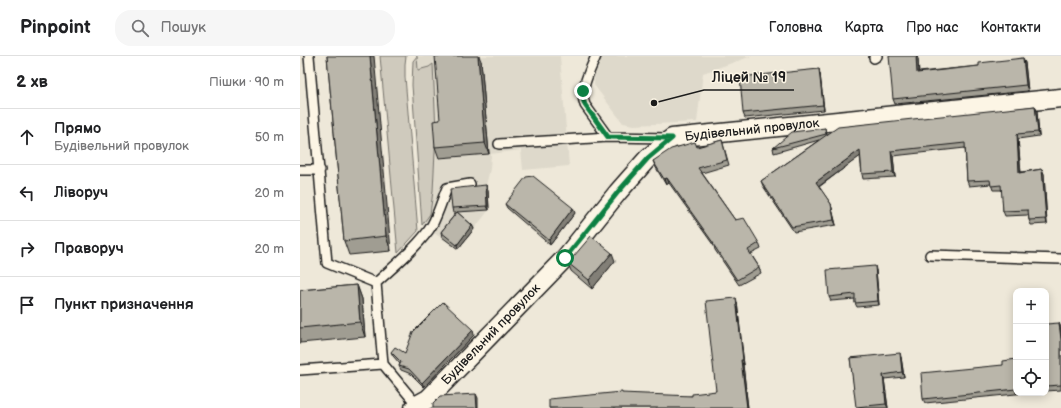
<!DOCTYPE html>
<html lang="uk">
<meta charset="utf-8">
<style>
body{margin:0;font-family:"Balsamiq Sans",sans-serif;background:#f6f6f6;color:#202124}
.controls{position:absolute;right:12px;bottom:12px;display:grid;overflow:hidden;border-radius:8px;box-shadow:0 2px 10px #0003}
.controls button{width:36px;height:36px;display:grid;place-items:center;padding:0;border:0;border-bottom:1px solid #e0e0e0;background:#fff;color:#202124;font:20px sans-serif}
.stop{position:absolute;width:12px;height:12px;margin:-9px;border:3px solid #0b8043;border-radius:50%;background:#fff}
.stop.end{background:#0b8043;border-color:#fff;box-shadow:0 1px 4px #0008}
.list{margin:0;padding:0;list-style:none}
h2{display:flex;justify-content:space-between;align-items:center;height:52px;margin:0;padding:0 16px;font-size:17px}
h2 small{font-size:13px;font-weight:400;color:#757577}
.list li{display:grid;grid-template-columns:26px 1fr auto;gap:12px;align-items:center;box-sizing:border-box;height:56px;padding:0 16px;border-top:1px solid #e0e0e0}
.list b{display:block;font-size:15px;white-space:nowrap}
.list p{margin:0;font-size:13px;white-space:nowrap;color:#757577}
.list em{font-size:13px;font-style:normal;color:#757577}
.icon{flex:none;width:22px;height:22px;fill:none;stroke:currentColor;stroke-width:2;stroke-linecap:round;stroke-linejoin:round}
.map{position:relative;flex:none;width:761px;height:352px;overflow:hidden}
header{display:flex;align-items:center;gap:24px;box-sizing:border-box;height:56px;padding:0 20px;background:#fff;border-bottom:1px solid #e0e0e0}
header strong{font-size:19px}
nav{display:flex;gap:22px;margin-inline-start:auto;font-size:14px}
.search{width:280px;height:36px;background:#f6f6f6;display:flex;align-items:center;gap:10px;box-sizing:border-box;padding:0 14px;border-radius:16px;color:#757577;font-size:15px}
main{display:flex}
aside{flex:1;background:#fff}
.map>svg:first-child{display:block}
</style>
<header>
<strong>Pinpoint</strong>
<div class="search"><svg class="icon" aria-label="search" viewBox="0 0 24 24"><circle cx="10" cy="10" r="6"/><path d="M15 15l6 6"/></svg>Пошук</div>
<nav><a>Головна</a><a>Карта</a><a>Про нас</a><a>Контакти</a></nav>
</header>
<main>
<aside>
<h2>2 хв<small>Пішки · 90 m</small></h2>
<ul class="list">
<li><svg class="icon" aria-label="ahead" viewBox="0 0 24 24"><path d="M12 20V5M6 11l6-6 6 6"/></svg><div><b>Прямо</b><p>Будівельний провулок</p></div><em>50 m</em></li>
<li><svg class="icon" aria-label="left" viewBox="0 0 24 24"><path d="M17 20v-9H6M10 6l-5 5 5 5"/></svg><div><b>Ліворуч</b></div><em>20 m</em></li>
<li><svg class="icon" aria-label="right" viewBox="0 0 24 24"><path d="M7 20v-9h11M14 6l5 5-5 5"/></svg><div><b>Праворуч</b></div><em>20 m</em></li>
<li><svg class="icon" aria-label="arrive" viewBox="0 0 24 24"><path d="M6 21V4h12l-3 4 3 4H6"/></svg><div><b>Пункт призначення</b></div></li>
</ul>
</aside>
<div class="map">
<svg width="761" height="352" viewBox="0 0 761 352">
<rect width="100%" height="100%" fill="#eee8d9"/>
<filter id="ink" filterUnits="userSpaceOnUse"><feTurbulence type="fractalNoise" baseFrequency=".025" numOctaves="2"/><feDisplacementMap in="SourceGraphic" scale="8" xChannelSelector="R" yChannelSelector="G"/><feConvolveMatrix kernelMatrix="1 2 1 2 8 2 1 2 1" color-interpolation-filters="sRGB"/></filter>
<g filter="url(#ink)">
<!-- built -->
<path fill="#ded9cb" d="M117,0H260L269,110L223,114L221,94L191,98L190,113L185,134L188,133L189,154L158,193L122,169L130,158L133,135L132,8L129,11L118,14Z
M303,0H452L403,17L397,66L334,69L323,67L294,29V21Z"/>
<!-- green -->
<path fill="#cfcabd" stroke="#76736c" d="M80,0H106L105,8V21L118,175L98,197Z
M117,0L118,14L129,11L133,8L136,76L133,135L130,158L122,169L112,29L113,5Z"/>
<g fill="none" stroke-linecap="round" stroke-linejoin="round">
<defs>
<path id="service" d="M9,0L27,207L76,227
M296,0C290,15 279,33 285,49L308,81
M574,2L577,0
M199,88L308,81L368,82
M0,114H20
M630,199L761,203
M0,314L83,308
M117,349L83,308L76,227C92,212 121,188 132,169C138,158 142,144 147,132L170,128"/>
<g id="minor">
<path id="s1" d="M114,352L117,349L128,343L265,202L318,136L348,102L372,82L761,42"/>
</g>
</defs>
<!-- service casing -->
<use href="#service" stroke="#1c1c1c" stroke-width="12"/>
<!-- minor casing -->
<use href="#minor" stroke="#1c1c1c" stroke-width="21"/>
<!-- service -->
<use href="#service" stroke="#fcf5e5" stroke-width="9"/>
<!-- minor -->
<use href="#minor" stroke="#fcf5e5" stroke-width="18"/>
</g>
<!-- wall -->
<path fill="#a09d92" stroke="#1c1c1c" d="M27,0L91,195L49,199L44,185Z
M723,2L725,7L728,35L595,48L593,43L618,3L619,16L679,10Z
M181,5L189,98L139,102L135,91L140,64Z
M520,18L524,54L445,62L443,57Z
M735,50L737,55L739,80L718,83L721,116L742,113L744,118L747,168L731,169L729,164L728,159L705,160L703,155L702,134H693L691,128L669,130L667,125L665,92L593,100L595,121L563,123L562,118L560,100L519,131L531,148L532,153L536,169L494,176L463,130L461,125L519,84L474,97L473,92L525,72L527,78Z
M422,84L429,109L402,117L435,164L459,187L461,193L451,198L459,211L461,217L439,229L415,194L414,190L369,127L366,129L355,110L353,105Z
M186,129L188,134L189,154L157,156L172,169L174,173L158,193L142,181L141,176L156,157H153L152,152Z
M205,148L275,157L250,189L207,152Z
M315,205L292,233L271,215L268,207Z
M576,214L579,249L557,251L555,247V243L531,245L529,241Z
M57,229L62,243L65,281L0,287V234Z
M437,246L444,309H443L448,352H249L392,340L416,335Z
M746,268L761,271V334L746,335Z
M174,279L124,331L111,318L101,314L99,310L100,308L93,300L91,296L105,297Z
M601,301L604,321L584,323L588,352H557L550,302Z
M716,303V337H726L625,347L623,343L703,309Z"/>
<!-- shaded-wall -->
<path fill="#827f77" stroke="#1c1c1c" d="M70,0H74L91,195L86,180Z
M178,0H179L181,5L189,98L185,87Z
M616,0H617L618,3L619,22L617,17Z
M723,2L725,7L728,35L726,29Z
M519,13L520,18L524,54L523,49Z
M735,50L737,55L739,80L738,76Z
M717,78L718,83L721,121L719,117Z
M560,94L562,99L518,131L516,126Z
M591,95L593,100L595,121L593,116Z
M742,113L744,118L747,168L746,163Z
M367,122L369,127L366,129L364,123Z
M186,129L188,134L189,154L187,150Z
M531,148L532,153L536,169L534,164Z
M273,152L275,157L250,189L249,184Z
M172,169L174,173L158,193L157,189Z
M312,197L315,205L292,233L289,224Z
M575,210L576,214L579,249L578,245Z
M57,229L62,243L65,281L60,266Z
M436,242L437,246L444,309L443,304Z
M759,267L761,271V283Z
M173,274L174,279L124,331L122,327Z
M600,297L601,301L604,321L602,316Z
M441,304L443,309L448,352H447Z
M583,319L584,323L588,352L586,348Z
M176,338L178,342V352H177Z"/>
<!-- building -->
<path fill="#bab6aa" stroke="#1c1c1c" d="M27,0H70L86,180L44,185Z
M135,0H178L185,87L135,91L133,65L140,64Z
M589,0H616L617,17L679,10V7L723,2L726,29L593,43Z
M519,13L523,49L443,57L440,21Z
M735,50L738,76L717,78L719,117L742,113L746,163L729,164L728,154L703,155L701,129L691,130L690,124L667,125L665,87L591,95L593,116L562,118L560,94L516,126L531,148L534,164L492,171L461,125L538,71Z
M525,72L526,78L473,92L492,76Z
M422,84L427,104L398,112L435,164L444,162L459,187L448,194L459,211L437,224L413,188H414L367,122L364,123L353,105L371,93L395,86L397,91Z
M233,120L273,152L249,184L205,148L226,121Z
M186,129L187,150L152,152L150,133Z
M157,156L172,169L157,189L141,176Z
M291,180L312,197L289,224L268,207Z
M575,210L578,245L555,247V238L529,241L527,214Z
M57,229L60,266L0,272V234Z
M436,242L443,304H441L447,352H249V343L322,336V337L392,340V338L416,335L406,245Z
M143,246L173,274L122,327L109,313L99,310L101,306L91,296L95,291L105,297L113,276Z
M759,267L761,283V329L746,330V268Z
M600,297L602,316L583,319L586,348L556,351L550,302Z
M716,303V333L623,343L621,317L703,309V305Z
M176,338L177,352H133V347L140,340Z"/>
</g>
<g fill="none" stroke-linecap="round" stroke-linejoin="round" filter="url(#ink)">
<!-- route -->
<path stroke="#0b8043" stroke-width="5" d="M265,202L318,136L348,102L372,82L308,81L285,49L283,43V35"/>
</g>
<g text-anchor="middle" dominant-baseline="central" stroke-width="3" stroke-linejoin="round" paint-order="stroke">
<!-- street labels -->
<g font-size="13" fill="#1c1c1c" stroke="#fcf5e5">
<text stroke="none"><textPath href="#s1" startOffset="455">Будівельний провулок</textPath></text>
<text stroke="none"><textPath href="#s1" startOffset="107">Будівельний провулок</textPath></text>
</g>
</g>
<!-- callouts -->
<path fill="none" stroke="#1c1c1c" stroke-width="1.5" d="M354 47L404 34H494"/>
<circle fill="#1c1c1c" stroke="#fcf5e5" stroke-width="1.5" cx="354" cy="47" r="4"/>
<g font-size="14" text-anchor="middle" font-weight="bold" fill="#1c1c1c" stroke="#fcf5e5" stroke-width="3" stroke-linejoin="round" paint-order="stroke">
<text x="449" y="26">Ліцей № 19</text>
</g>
</svg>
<div class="controls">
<button>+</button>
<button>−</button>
<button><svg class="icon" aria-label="locate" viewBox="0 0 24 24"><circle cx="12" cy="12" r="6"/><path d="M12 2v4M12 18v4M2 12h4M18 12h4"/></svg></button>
</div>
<div class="stop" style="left:265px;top:202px"></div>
<div class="stop end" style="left:283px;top:35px"></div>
</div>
</main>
